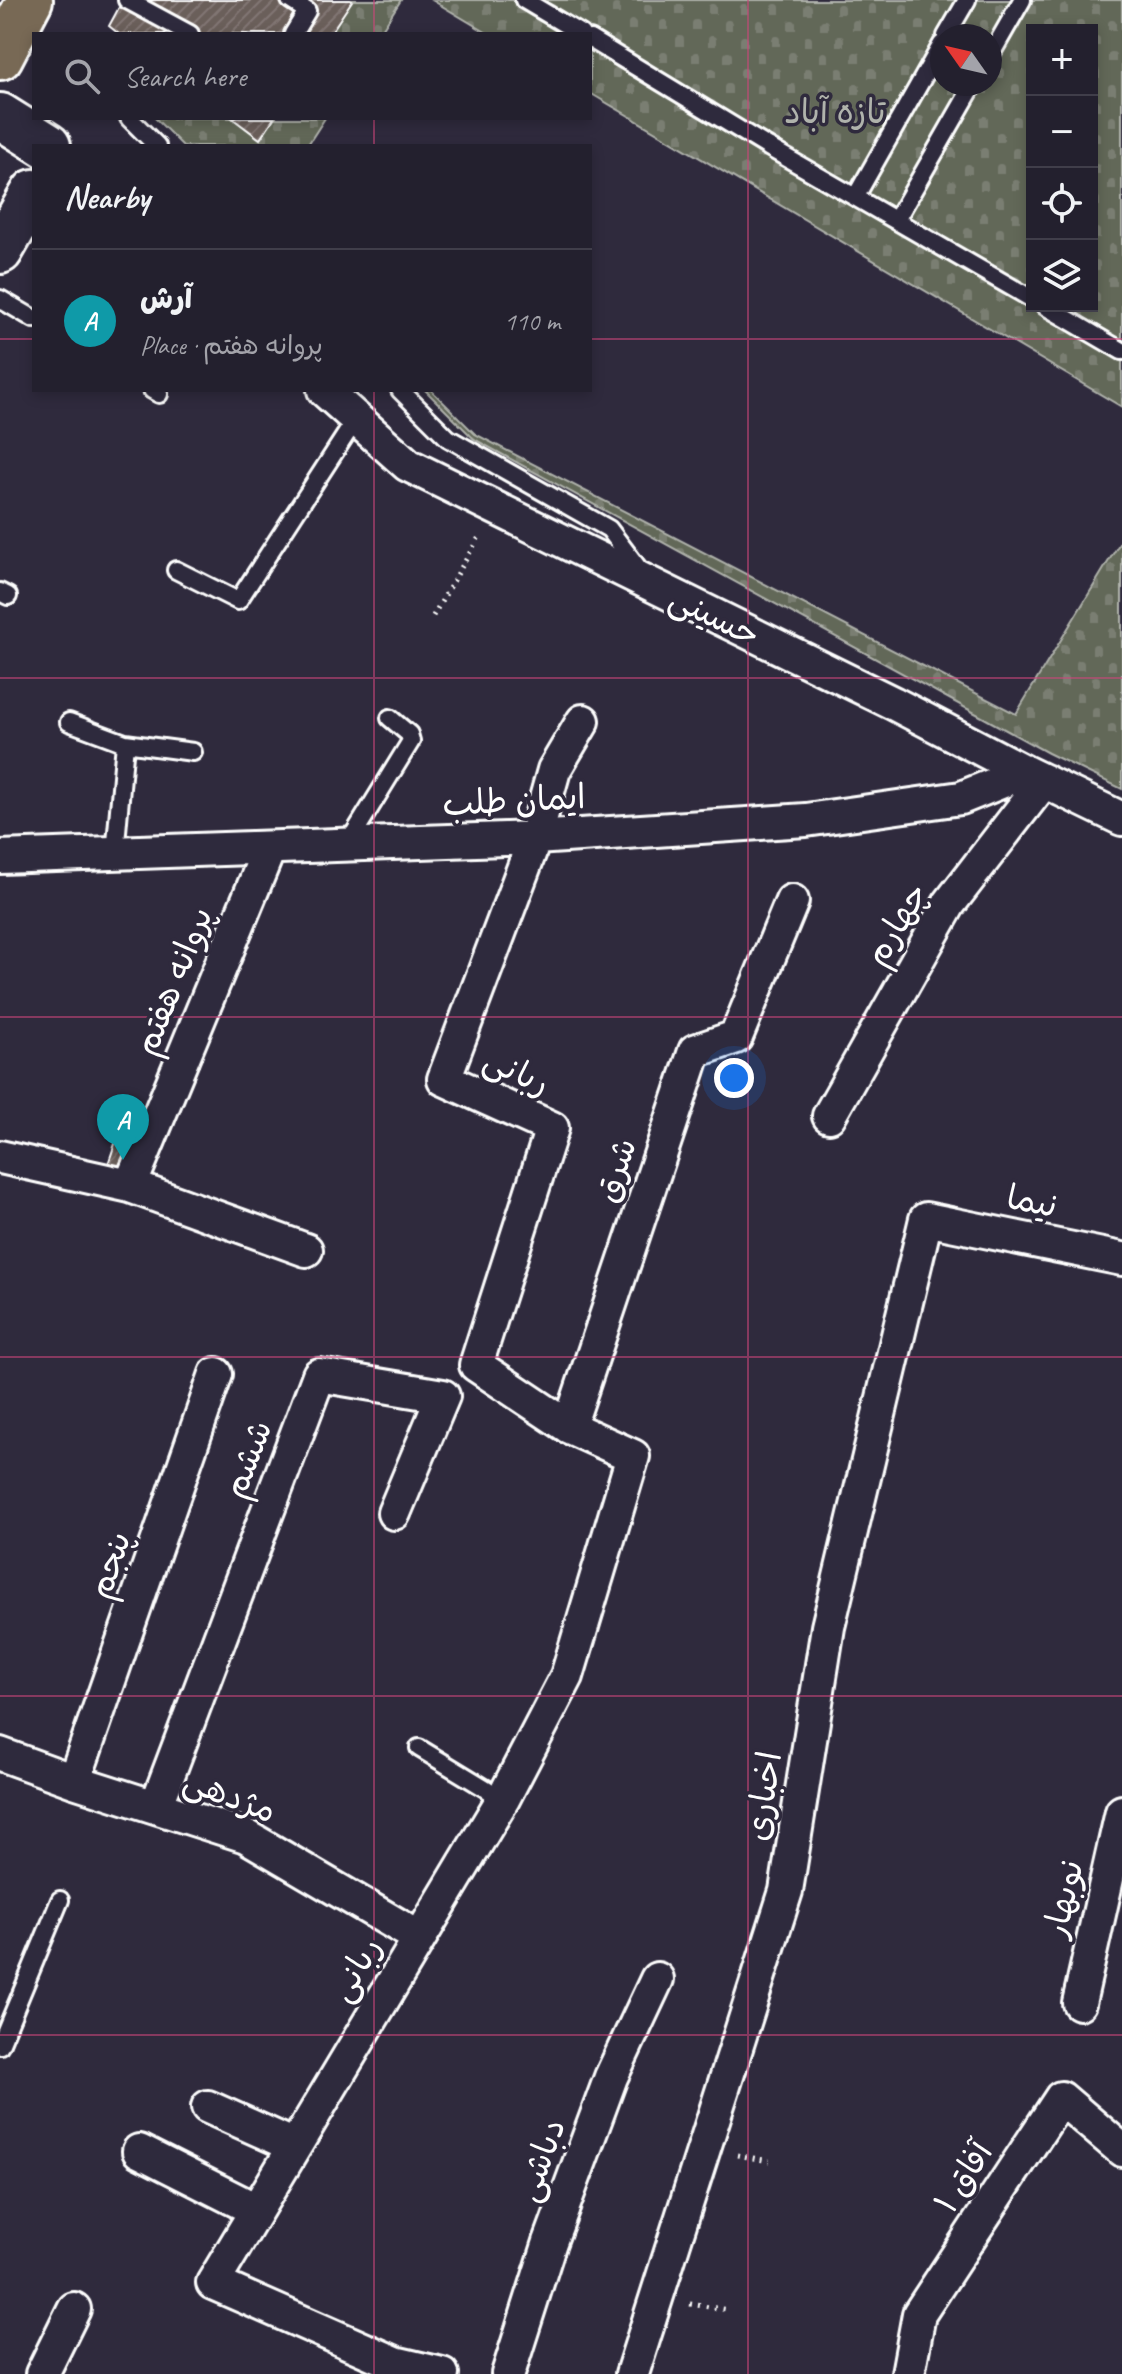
<!DOCTYPE html>
<meta charset="utf-8">
<style>
body{margin:0;font-family:Caveat,"Playpen Sans Arabic",sans-serif;background:#2f2d3a;color:#f1f3f6}
.controls{position:absolute;right:24px;top:24px;display:grid;overflow:hidden;border-radius:0px;box-shadow:0 4px 12px #0003}
.controls button{width:72px;height:72px;display:grid;place-items:center;padding:0;border:0;border-bottom:2px solid #403e4a;background:#23202e;color:#f1f3f6;font:40px sans-serif}
.compass{position:absolute;left:930px;top:24px;width:72px;height:72px;border-radius:50%;background:#23202e;box-shadow:0 4px 12px #0003;rotate:304deg}
.you{position:absolute;left:734px;top:1078px;width:28px;height:28px;margin:-20px;border:6px solid #fff;border-radius:50%;background:#1a73e8;box-shadow:0 0 0 12px #1a73e833}
.badge{display:grid;place-items:center;width:52px;height:52px;border-radius:50%;background:#bca0f2;color:#fff;font-size:26px;font-weight:700}
.pin{position:absolute;translate:-50% -66px;filter:drop-shadow(0 2px 4px #0008)}
.pin::after{content:'';position:absolute;top:42px;width:28px;height:24px;background:inherit;clip-path:polygon(0 0,100% 0,50% 100%)}
.list{margin:0;padding:0;list-style:none}
h2{display:flex;justify-content:space-between;align-items:center;height:104px;margin:0;padding:0 32px;font-size:34px}
h2 small{font-size:26px;font-weight:400;color:#a3a3aa}
.list li{display:grid;grid-template-columns:52px 1fr auto;gap:24px;align-items:center;box-sizing:border-box;height:144px;padding:0 32px;border-top:2px solid #403e4a}
.list b{display:block;font-size:30px;white-space:nowrap}
.list p{margin:0;font-size:26px;white-space:nowrap;color:#a3a3aa}
.list em{font-size:26px;font-style:normal;color:#a3a3aa}
.icon{flex:none;width:44px;height:44px;fill:none;stroke:currentColor;stroke-width:2;stroke-linecap:round;stroke-linejoin:round}
.map{position:relative;flex:none;width:1122px;height:2374px;overflow:hidden}
.search{position:absolute;background:#23202e;box-shadow:0 4px 12px #0003;left:32px;top:32px;width:560px;height:88px;display:flex;align-items:center;gap:20px;box-sizing:border-box;padding:0 28px;border-radius:0px;color:#a3a3aa;font-size:30px}
.panel{position:absolute;background:#23202e;box-shadow:0 4px 12px #0003;left:32px;top:144px;width:560px;height:248px;border-radius:0px}
.map>svg:first-child{display:block}
</style>
<div class="map">
<svg width="1122" height="2374" viewBox="0 0 1122 2374">
<defs>
<pattern id="cemetery-stones" width="16" height="16" patternUnits="userSpaceOnUse" patternTransform="scale(2)"><rect width="16" height="16" fill="#626759"/><path d="M2 7V4a2 2 0 0 1 4 0v3zM10 15v-3a2 2 0 0 1 4 0v3z" fill="#7a7e72"/></pattern>
<pattern id="building-hatch" width="6" height="6" patternUnits="userSpaceOnUse" patternTransform="scale(2)"><rect width="6" height="6" fill="#6b5e5a"/><path d="M-1 1l2-2M0 6l6-6M5 7l2-2" fill="none" stroke="#817673"/></pattern>
</defs>
<rect width="100%" height="100%" fill="#2f2a3d"/>
<filter id="ink" filterUnits="userSpaceOnUse"><feTurbulence type="fractalNoise" baseFrequency=".0125" numOctaves="2"/><feDisplacementMap in="SourceGraphic" scale="16" xChannelSelector="R" yChannelSelector="G"/><feConvolveMatrix kernelMatrix="1 2 1 2 8 2 1 2 1" color-interpolation-filters="sRGB"/></filter>
<g filter="url(#ink)">
<!-- cemetery -->
<path fill="url(#cemetery-stones)" stroke="#b0b3ac" stroke-width="2" fill-rule="evenodd" d="M350,0H401L379,34H330Z
M432,0H1122V407L590,93V34H489ZM1032,30H1092V306H1032ZM942,36H990V84H942Z
M155,118H232L260,139L274,118H325L307,146H183Z
M425,390H431L475,434L1016,714L1122,539V789L1048,753L474,439Z"/>
<!-- building -->
<path fill="url(#building-hatch)" stroke="#fff" stroke-width="2" d="M123,0H350L352,1L330,34H119L109,26Z
M232,118H274L260,139Z
M118,1135L144,1144L128,1182L104,1176Z"/>
<g fill="none" stroke-linecap="round" stroke-linejoin="round">
<defs>
<path id="service" d="M127,0L190,34
M290,0L307,11L293,34
M524,0L581,34
M946,36L967,0
M590,39L768,147L1032,299
M990,56L1022,0
M129,118L157,146
M856,196L942,44
M896,220L974,84
M0,299L34,319
M1045,306L1122,351
M152,390L159,394
M400,390L448,438L609,529L642,573
M176,570L238,601L356,419
M0,592L8,596
M69,722L125,743L193,752
M347,845L411,741L409,734L390,718
M115,854L125,743
M419,1748L503,1799
M0,2045L60,1900"/>
<path id="minor" d="M324,390L408,465L893,703L1025,772L1122,819
M0,857L535,838L806,820L961,798L1025,772
M829,1116L949,904L1044,781
M0,1157L130,1186L306,1250
M130,1186L269,849
M569,1427L476,1365L552,1128L444,1079L535,838L554,770L583,721
M0,1754L74,1781L246,1836L418,1937
M74,1781L216,1374
M156,1807L319,1375L443,1396L394,1513
M1079,2003L1122,1812
M208,2107L295,2146
M139,2151L256,2210
M42,2374L74,2309
M442,2374L395,2363L213,2283L503,1799L567,1676L633,1456L569,1427L695,1051L736,1037L792,901
M508,2374L550,2242L611,2077L657,1979
M632,2374L786,1891L828,1627L926,1219L1122,1259
M908,2374L919,2314L1061,2098L1122,2150"/>
<path id="secondary" d="M0,116L48,146
M0,251L34,192"/>
<path id="primary" d="M0,57L30,0"/>
</defs>
<!-- service casing -->
<use href="#service" stroke="#fff" stroke-width="22"/>
<!-- minor casing -->
<use href="#minor" stroke="#fff" stroke-width="38"/>
<!-- secondary casing -->
<use href="#secondary" stroke="#fff" stroke-width="50"/>
<!-- primary casing -->
<use href="#primary" stroke="#fff" stroke-width="50"/>
<!-- path -->
<path stroke="#fff" stroke-width="5" stroke-dasharray="2 6" stroke-linecap="butt" d="M433,616L479,537
M737,2155L769,2161
M690,2304L729,2310"/>
<!-- service -->
<use href="#service" stroke="#2f2a3d" stroke-width="16"/>
<!-- minor -->
<use href="#minor" stroke="#2f2a3d" stroke-width="32"/>
<!-- secondary -->
<use href="#secondary" stroke="#2f2a3d" stroke-width="44"/>
<!-- primary -->
<use href="#primary" stroke="#786954" stroke-width="44"/>
</g>
</g>
<!-- grid -->
<path fill="none" stroke="#ce467c" stroke-width="2" stroke-opacity="0.55" d="M374,0V34M748,0V2374M374,118V146M0,339H34M590,339H1122M374,390V2374M0,678H1122M0,1017H1122M0,1357H1122M0,1696H1122M0,2035H1122"/>
<g text-anchor="middle" dominant-baseline="central" stroke-width="7" stroke-linejoin="round" paint-order="stroke">
<!-- park labels -->
<g font-size="34" fill="#b0b3ac" stroke="#2f2a3d">
<text x="835" y="111">تازه آباد</text>
</g>
<!-- street labels -->
<g font-size="34" fill="#fff" stroke="#2f2a3d">
<text transform="translate(715 616) rotate(26)">حسینی</text>
<text transform="translate(514 800) rotate(-3)">ایمان طلب</text>
<text transform="translate(896 924) rotate(-59)">چهارم</text>
<text transform="translate(173 981) rotate(-68)">پروانه هفتم</text>
<text transform="translate(517 1071) rotate(25)">ربانی</text>
<text transform="translate(615 1170) rotate(-71)">شرق</text>
<text transform="translate(1032 1201) rotate(11)">نیما</text>
<text transform="translate(247 1459) rotate(-69)">ششم</text>
<text transform="translate(109 1565) rotate(-71)">پنجم</text>
<text transform="translate(230 1795) rotate(21)">مژدهی</text>
<text transform="translate(763 1796) rotate(-81)">اخباری</text>
<text transform="translate(1063 1899) rotate(-77)">نوبهار</text>
<text transform="translate(355 1969) rotate(-59)">ربانی</text>
<text transform="translate(540 2160) rotate(-70)">دباشی</text>
<text transform="translate(963 2177) rotate(-57)">آفاق ۱</text>
</g>
</g>
</svg>
<div class="controls">
<button>+</button>
<button>−</button>
<button><svg class="icon" aria-label="locate" viewBox="0 0 24 24"><circle cx="12" cy="12" r="6"/><path d="M12 2v4M12 18v4M2 12h4M18 12h4"/></svg></button>
<button><svg class="icon" aria-label="layers" viewBox="0 0 24 24"><path d="M12 4l9 5-9 5-9-5zM3 14l9 5 9-5"/></svg></button>
</div>
<svg class="compass" viewBox="-18 -18 36 36"><path d="M0-13l5 13h-10z" fill="#e53935"/><path d="M0 13l5-13h-10z" fill="#a3a3aa"/></svg>
<div class="you"></div>
<div class="pin badge" style="left:123px;top:1160px;background:#0f9aa8">A</div>
<div class="search"><svg class="icon" aria-label="search" viewBox="0 0 24 24"><circle cx="10" cy="10" r="6"/><path d="M15 15l6 6"/></svg>Search here</div>
<section class="panel">
<h2>Nearby<small></small></h2>
<ul class="list">
<li><span class="badge" style="background:#0f9aa8">A</span><div><b>آرش</b><p>Place · پروانه هفتم</p></div><em>110 m</em></li>
</ul>
</section>
</div>
